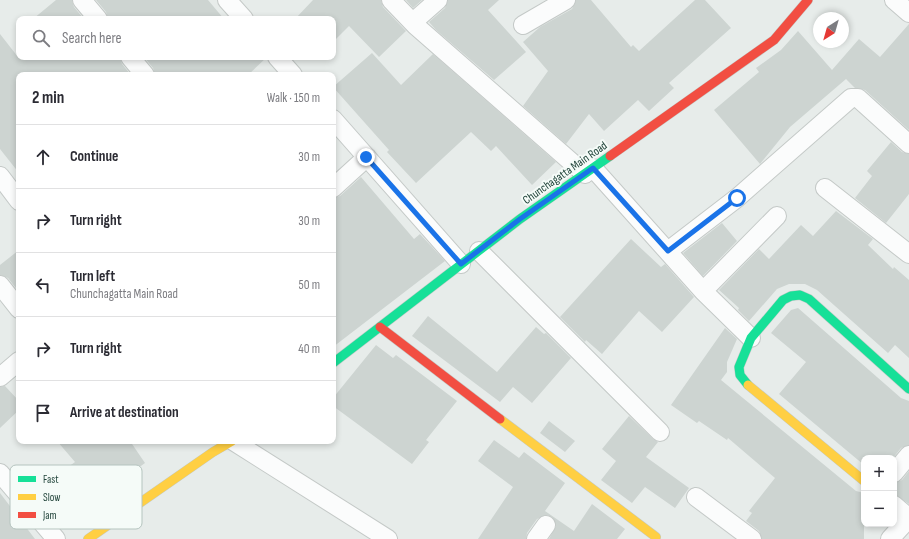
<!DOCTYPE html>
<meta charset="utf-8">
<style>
body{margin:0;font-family:"Sofia Sans Condensed",sans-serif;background:#f7f7f7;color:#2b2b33}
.controls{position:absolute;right:12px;bottom:12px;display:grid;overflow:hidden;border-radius:8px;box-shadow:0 2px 6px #0003}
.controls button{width:36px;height:36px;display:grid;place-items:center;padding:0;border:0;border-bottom:1px solid #e1e1e2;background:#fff;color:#2b2b33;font:20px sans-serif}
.compass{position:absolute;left:813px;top:12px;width:36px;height:36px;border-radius:50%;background:#fff;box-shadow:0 2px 6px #0003;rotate:217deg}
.stop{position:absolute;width:12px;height:12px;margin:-9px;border:3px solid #1a73e8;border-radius:50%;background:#fff}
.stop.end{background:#1a73e8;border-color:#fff;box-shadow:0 1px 4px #0008}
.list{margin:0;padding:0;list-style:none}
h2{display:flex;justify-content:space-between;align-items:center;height:52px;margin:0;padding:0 16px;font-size:17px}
h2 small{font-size:13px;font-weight:400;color:#7c7c81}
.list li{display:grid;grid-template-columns:26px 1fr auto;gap:12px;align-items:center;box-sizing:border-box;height:64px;padding:0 16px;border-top:1px solid #e1e1e2}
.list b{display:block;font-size:15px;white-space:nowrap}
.list p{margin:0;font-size:13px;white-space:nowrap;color:#7c7c81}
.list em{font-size:13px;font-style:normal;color:#7c7c81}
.icon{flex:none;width:22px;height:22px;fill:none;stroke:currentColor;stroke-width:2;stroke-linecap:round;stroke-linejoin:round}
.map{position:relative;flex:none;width:909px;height:539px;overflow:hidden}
.search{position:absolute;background:#fff;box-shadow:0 2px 6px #0003;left:16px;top:16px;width:320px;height:44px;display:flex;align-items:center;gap:10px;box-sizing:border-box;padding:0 14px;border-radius:8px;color:#7c7c81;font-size:15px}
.panel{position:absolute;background:#fff;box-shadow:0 2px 6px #0003;left:16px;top:72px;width:320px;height:372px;border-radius:8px}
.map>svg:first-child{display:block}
</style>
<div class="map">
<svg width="909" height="539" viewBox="0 0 909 539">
<rect width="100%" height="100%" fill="#e7ecea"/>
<!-- building -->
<path fill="#cdd4d1" d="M56,0H72L74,7L84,19H33Z
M96,0H208L224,19H108L106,12Z
M313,0H381L383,7L406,31L379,57L349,26L333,42V19H295Z
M406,0H422L413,8Z
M448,0H499L488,10L526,52L494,80L436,30L429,22L445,8Z
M576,0H591L631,47L633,45L639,51L695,0H705L731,28L669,83L674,88L649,111L638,100L604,131L589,114L566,144L523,106L548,71L523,42L540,27L572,9Z
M909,24V130L865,90L855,88L846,79L790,127L760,164L714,110L759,72L756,68L781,50L798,31L832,70L859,39L880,57Z
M0,34L18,57H120L122,64L131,75H19V173L0,149Z
M372,53L401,85L433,54L556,162L532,185L496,146L491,151L471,132L416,183L387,152L389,150L333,87Z
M144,57H267L248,75H155L153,68Z
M891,142L902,152L909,154V194L886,223L855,198L872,176L867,171Z
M361,177L414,239L420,234L445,261L333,347V198L340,196Z
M836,211L873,239L868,245L893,269L894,267L909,280V358L895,345L888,353L817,290L805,284H789L777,289L749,321L738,310L739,308L719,290L759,249L769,259L801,225L813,236Z
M722,223L737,241L703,276L683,253Z
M631,239L661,267L665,264L694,297L662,332L639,311L602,354L586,340L585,342L560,317Z
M19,250V292L8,278L0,275V265Z
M798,308L901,398L909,401V445L901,448L893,458H864V465L779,394L806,362L771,333L791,310Z
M428,316L497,372L536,327L544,334L546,333L571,358L532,403L513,387L500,402L412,336Z
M725,328L737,339L727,362V372L721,380L856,491L864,493V539H762L759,531L746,521L752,513L749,511L775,478L728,438L727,440L699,421L697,423L671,405Z
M376,345L393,358L396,355L457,401L426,440L429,442L412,464L333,406V398Z
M5,386L19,401V410L0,428V387Z
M629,416L653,439L658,442L646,457L689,488L675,508L645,487L632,503L601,480L616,461L602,449Z
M549,421L575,441L565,452L540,433Z
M494,440L519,458L524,452L565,483L545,511L574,531L592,504L625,529L617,539H549L556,526L552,517L547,515L537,519L527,533L526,539H478L513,487L478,461Z
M57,441H130L145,463L65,521L40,487L75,462Z
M909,471V504L894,494V483L902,480Z
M0,493L35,539H0Z"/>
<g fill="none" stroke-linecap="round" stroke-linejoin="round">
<defs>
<path id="street" d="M82,0L98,19
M227,0L244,19
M391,0L416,26L585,174
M894,0L909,13
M413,22L438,0
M523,25L566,0
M130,57L145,75
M277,57L293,75
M333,119L461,264
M593,168L703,291L751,338
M0,176L19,201
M333,188L367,157
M825,188L909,254
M479,251L660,432
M668,251L737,198L851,98H858L909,144
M0,285L19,309
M703,291L777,216
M0,377L19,361
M233,441L388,539
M0,473L56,539
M894,473L909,455
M696,497L752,539
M894,505L909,518
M536,539L546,525
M890,539L909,518"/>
<path id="fast" d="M333,363L520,219L610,156
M748,385L740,375L739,367L751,338L783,300L791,296L800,295L809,299L909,389"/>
<path id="slow" d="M748,385L864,481
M500,419L656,537
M88,539L213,452L232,441"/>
<path id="jam" d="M610,156L774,40L808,0
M380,327L500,419"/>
</defs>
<!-- street casing -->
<use href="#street" stroke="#c4c9c7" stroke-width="20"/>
<!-- fast casing -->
<use href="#fast" stroke="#c2cac7" stroke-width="10"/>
<!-- slow casing -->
<use href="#slow" stroke="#c2cac7" stroke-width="10"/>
<!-- jam casing -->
<use href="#jam" stroke="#c2cac7" stroke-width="10"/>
<!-- street -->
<use href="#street" stroke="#fbfcfc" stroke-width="18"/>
<!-- fast -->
<use href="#fast" stroke="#16e098" stroke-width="9"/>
<!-- slow -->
<use href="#slow" stroke="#ffcf43" stroke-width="9"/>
<!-- jam -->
<use href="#jam" stroke="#f24e42" stroke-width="9"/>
</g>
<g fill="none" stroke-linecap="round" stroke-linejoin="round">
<!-- route -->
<path stroke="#1a73e8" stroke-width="5" d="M366,157L461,264L520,219L593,168L668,251L737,198"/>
</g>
<g text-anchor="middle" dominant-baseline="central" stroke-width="4" stroke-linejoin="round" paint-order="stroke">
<!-- street labels -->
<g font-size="12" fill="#21443a" stroke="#f5fbf8">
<text transform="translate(565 173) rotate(-35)">Chunchagatta Main Road</text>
</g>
</g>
<!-- legend -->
<rect x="10" y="465" width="132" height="64" rx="6" fill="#f5fbf8" stroke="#b5c4bf" stroke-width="1"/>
<rect x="18" y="476" width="18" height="6" fill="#16e098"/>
<rect x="18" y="494" width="18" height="6" fill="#ffcf43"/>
<rect x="18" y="512" width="18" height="6" fill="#f24e42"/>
<g font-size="11" fill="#21443a">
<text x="43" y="483">Fast</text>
<text x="43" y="501">Slow</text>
<text x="43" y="519">Jam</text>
</g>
</svg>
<div class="controls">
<button>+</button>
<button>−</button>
</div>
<svg class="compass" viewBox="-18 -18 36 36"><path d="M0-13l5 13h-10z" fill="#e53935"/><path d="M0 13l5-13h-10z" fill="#7c7c81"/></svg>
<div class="stop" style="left:737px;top:198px"></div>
<div class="stop end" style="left:366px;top:157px"></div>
<div class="search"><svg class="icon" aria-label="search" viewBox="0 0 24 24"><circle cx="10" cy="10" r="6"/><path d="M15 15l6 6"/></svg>Search here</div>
<section class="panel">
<h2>2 min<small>Walk · 150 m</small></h2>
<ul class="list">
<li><svg class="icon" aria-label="ahead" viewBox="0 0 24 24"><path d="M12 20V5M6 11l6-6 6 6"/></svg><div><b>Continue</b></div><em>30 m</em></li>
<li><svg class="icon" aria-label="right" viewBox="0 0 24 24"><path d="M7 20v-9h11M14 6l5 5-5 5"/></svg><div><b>Turn right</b></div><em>30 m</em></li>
<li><svg class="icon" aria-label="left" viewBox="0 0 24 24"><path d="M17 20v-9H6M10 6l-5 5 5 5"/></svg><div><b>Turn left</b><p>Chunchagatta Main Road</p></div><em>50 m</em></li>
<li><svg class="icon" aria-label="right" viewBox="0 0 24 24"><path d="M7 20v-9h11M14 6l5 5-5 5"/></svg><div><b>Turn right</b></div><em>40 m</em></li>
<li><svg class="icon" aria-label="arrive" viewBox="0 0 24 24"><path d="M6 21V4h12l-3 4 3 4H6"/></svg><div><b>Arrive at destination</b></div></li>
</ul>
</section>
</div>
